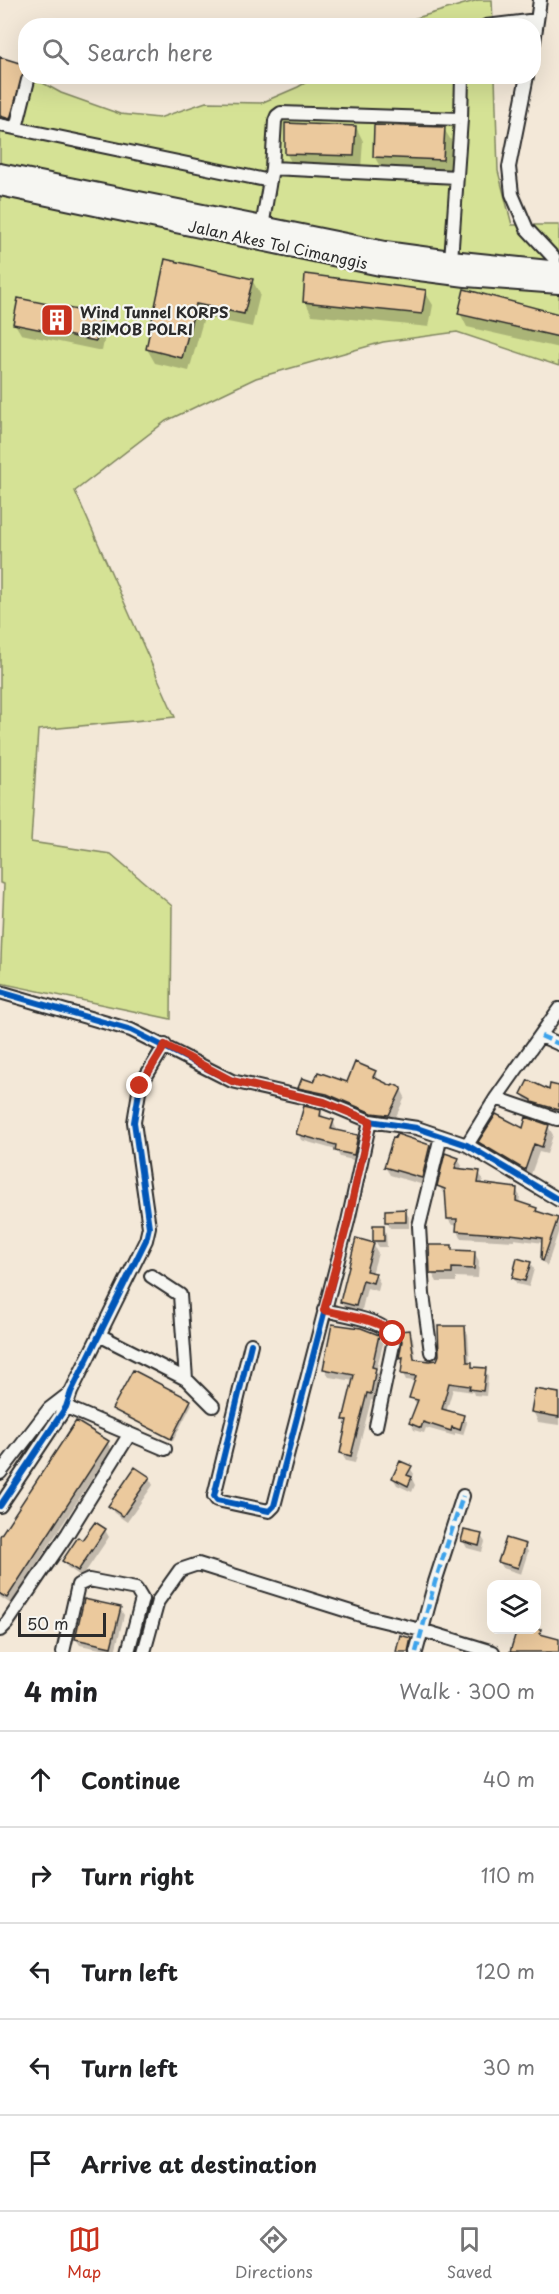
<!DOCTYPE html>
<meta charset="utf-8">
<style>
body{margin:0;font-family:"Playpen Sans",sans-serif;background:#f2f2f2;color:#202124}
.controls{position:absolute;right:18px;bottom:18px;display:grid;overflow:hidden;border-radius:12px;box-shadow:0 6px 24px #0002}
.controls button{width:54px;height:54px;display:grid;place-items:center;padding:0;border:0;border-bottom:2px solid #e0e0e0;background:#fff;color:#202124;font:30px sans-serif}
.scale{position:absolute;left:18px;bottom:15px;width:88px;box-sizing:border-box;padding-left:6px;border:3px solid #2b2b2b;border-top:0;font-size:16px;line-height:21px;white-space:nowrap;color:#2b2b2b;-webkit-text-stroke:4px #f6f6f2;paint-order:stroke}
.stop{position:absolute;width:18px;height:18px;margin:-14px;border:4px solid #c8321e;border-radius:50%;background:#fff}
.stop.end{background:#c8321e;border-color:#fff;box-shadow:0 2px 6px #0008}
.list{margin:0;padding:0;list-style:none}
h2{display:flex;justify-content:space-between;align-items:center;height:78px;margin:0;padding:0 24px;font-size:26px}
h2 small{font-size:20px;font-weight:400;color:#757577}
.list li{display:grid;grid-template-columns:39px 1fr auto;gap:18px;align-items:center;box-sizing:border-box;height:96px;padding:0 24px;border-top:2px solid #e0e0e0}
.list b{display:block;font-size:22px;white-space:nowrap}
.list em{font-size:20px;font-style:normal;color:#757577}
.icon{flex:none;width:33px;height:33px;fill:none;stroke:currentColor;stroke-width:2;stroke-linecap:round;stroke-linejoin:round}
.map{position:relative;flex:none;width:559px;height:1652px;overflow:hidden}
.search{position:absolute;background:#fff;box-shadow:0 6px 24px #0002;left:18px;right:18px;top:18px;height:66px;display:flex;align-items:center;gap:15px;box-sizing:border-box;padding:0 21px;border-radius:24px;color:#757577;font-size:22px}
.sheet{height:558px;background:#fff}
nav{display:flex;justify-content:space-around;align-items:center;box-sizing:border-box;height:84px;border-top:2px solid #e0e0e0;background:#fff;font-size:16px;color:#757577}
nav a{display:grid;justify-items:center;gap:3px}
nav .on{color:#c8321e}
.map>svg:first-child{display:block}
</style>
<div class="map">
<svg width="559" height="1652" viewBox="0 0 559 1652">
<rect width="100%" height="100%" fill="#f3e8d8"/>
<filter id="ink" filterUnits="userSpaceOnUse"><feTurbulence type="fractalNoise" baseFrequency=".0167" numOctaves="2"/><feDisplacementMap in="SourceGraphic" scale="12" xChannelSelector="R" yChannelSelector="G"/><feConvolveMatrix kernelMatrix="1 2 1 2 8 2 1 2 1" color-interpolation-filters="sRGB"/></filter>
<g filter="url(#ink)">
<!-- green -->
<path fill="#d5e295" stroke="#808660" stroke-width="1.5" d="M478,0H492L493,25L401,26L413,19Z
M0,58L25,73L26,76L32,77L61,93L120,114L159,118L206,102L261,103L298,87L315,77H495L498,171L512,225H559V366L457,332L383,342L256,378L166,421L75,491L175,717L38,730L31,842L111,854L172,906L171,1019L0,983L4,884L0,883Z"/>
<!-- shadow -->
<path fill="#0003" d="M0,59L26,67L17,132L0,128Z
M356,127L363,141L361,169L294,167L286,153Z
M444,129L452,142L450,173L382,170L374,156Z
M166,261L252,280L260,294L252,327L204,317L189,371L155,363L147,349Z
M425,292L433,305L429,327L312,315L305,301Z
M460,313L559,315V348L467,327Z
M101,317L107,327L102,351L21,334L15,324Z
M375,1072L379,1081L401,1089L405,1097L393,1123L304,1095L300,1087L315,1084H348Z
M559,1088V1114L536,1106L525,1099L522,1094L550,1092Z
M321,1111L324,1118L333,1121L336,1128L335,1131L357,1136L361,1143L357,1161L340,1157L336,1150L301,1140L298,1133Z
M548,1126L553,1135L547,1154L539,1152L530,1177L485,1151L480,1142L523,1130Z
M429,1146L434,1155L427,1186L390,1175L385,1167Z
M458,1159L462,1166L460,1170L479,1173L483,1179L482,1185L516,1190L520,1196L519,1204L536,1209L539,1214L557,1220L559,1230L547,1266L542,1260L543,1243L514,1239V1241L461,1238L458,1231V1225H452L448,1219L447,1194L443,1192L439,1186Z
M405,1211L409,1217V1228H390L387,1222Z
M383,1227L386,1233L387,1247H379L375,1241Z
M373,1244L378,1253L372,1274H375L380,1283L378,1291L367,1288L361,1314L346,1310L341,1302Z
M451,1247L454,1252H474L479,1261L478,1278L456,1277V1282H437L432,1273Z
M530,1263L534,1269L529,1287L517,1284L513,1278Z
M464,1328L468,1334L470,1364L474,1369L485,1370L488,1376L486,1396L474,1395L473,1392L453,1389L446,1412L463,1417L467,1423L463,1435L455,1433V1436L426,1428L424,1433L414,1430L411,1423L418,1405L411,1398L416,1381L406,1380L403,1374L404,1363L400,1357L409,1331L413,1338L416,1361L430,1362L439,1361Z
M378,1336L383,1344L376,1371L380,1377L375,1401L371,1400L355,1463L346,1461L341,1453L348,1424L345,1419L354,1381L329,1377L325,1369Z
M559,1394V1425L538,1422L533,1411Z
M190,1401L192,1404L173,1441L116,1412L114,1409Z
M107,1442L111,1449L11,1604L0,1597V1540Z
M410,1468L414,1474L412,1479L415,1485L412,1492L397,1485L393,1478Z
M149,1478L153,1485L127,1522L114,1513L110,1506Z
M105,1530L109,1537L82,1577L67,1567L64,1561Z
M481,1536L485,1542L482,1552L467,1548L463,1541Z
M525,1545L528,1552L521,1574L503,1568L500,1562Z
M120,1609L124,1615L115,1652L80,1645L76,1639Z
M410,1639L414,1646L412,1652H397Z"/>
<!-- building -->
<path fill="#ebc99d" stroke="#2b2b2b" stroke-width="1.5" d="M0,57L26,65L10,119L0,116Z
M285,123L356,126L354,156L285,154Z
M374,125L445,127L443,160L373,157Z
M165,259L253,279L244,314L196,304L182,358L146,349Z
M305,274L426,290L422,314L303,302Z
M464,289L559,314V337L458,314Z
M18,298L102,315L96,341L13,324Z
M355,1062L376,1071L373,1077L392,1086L393,1084L402,1088L389,1115L372,1113L327,1094L298,1088L302,1078L314,1082L318,1072L347,1082Z
M528,1080L549,1090L550,1084L559,1086V1110L532,1102V1100L521,1094Z
M304,1106L321,1110L320,1116L334,1120L331,1129L358,1135L354,1155L335,1151L336,1145L296,1134Z
M496,1114L523,1128L526,1117L549,1125L542,1147L534,1144L525,1170L478,1142Z
M397,1134L430,1145L422,1178L384,1167L393,1137L395,1138Z
M445,1153L459,1158L455,1168L480,1171L478,1183L517,1188L516,1201L537,1208L536,1211L558,1218L543,1261L541,1260L542,1238L511,1234V1235L456,1231L457,1219H447L445,1189L437,1186Z
M406,1209V1222H385V1210Z
M373,1225H384V1241H373Z
M356,1238L374,1243L366,1271L376,1273L373,1283L363,1280L356,1306L340,1302Z
M429,1245H452V1250L475,1251L474,1269L452,1268V1274H430Z
M517,1258L531,1262L525,1281L512,1278Z
M332,1324L361,1328L379,1335L372,1367L376,1368L371,1394L367,1393L351,1456L340,1453L347,1420H343L354,1375L323,1369Z
M438,1326H465L467,1362H472V1367L486,1368L483,1391L469,1389L470,1386L449,1383L442,1409L464,1415L460,1430L452,1427L451,1431L423,1422L421,1428L409,1423L418,1400L409,1398L416,1376L401,1374L403,1357L399,1358L402,1341L399,1331L410,1330L414,1359L430,1361L437,1360L439,1355Z
M133,1370L191,1400L171,1439L112,1409Z
M535,1389L559,1393V1417L531,1412Z
M76,1421L109,1441L7,1598L0,1594V1536Z
M400,1461L412,1466L407,1475L412,1477L408,1486L392,1478Z
M135,1467L150,1477L123,1516L108,1506Z
M95,1522L106,1529L78,1571L62,1561L78,1537L82,1540Z
M464,1530L482,1534L479,1546L461,1541Z
M506,1538L526,1544L518,1568L498,1562Z
M84,1599L121,1607L111,1647L75,1639Z
M517,1629H541L540,1634L559,1639V1652H510Z
M400,1635L411,1638L408,1652H396Z"/>
<g fill="none" stroke-linecap="round" stroke-linejoin="round">
<defs>
<path id="minor" d="M486,26L537,20
M534,42L540,0
M527,76L509,167L512,194L527,229L554,258V278
M0,125L270,181
M16,128L28,80
M272,168L457,177
M261,233L272,168L275,121L277,116L281,113L461,119
M451,260L461,119L462,76
M0,992L131,1030L232,1081L324,1102L370,1121L417,1128L467,1145L559,1200
M541,1036L559,1044
M496,1098L557,1119
M467,1145L496,1098L559,1009
M151,1276L180,1295L186,1379
M324,1310C343,1315 389,1320 394,1340L376,1426
M99,1335L186,1379L213,1406
M251,1344L214,1496L217,1500L269,1511L274,1506L348,1221L370,1121
M431,1352L423,1294L419,1226L441,1136
M66,1407L165,1449
M0,1473L49,1409L71,1392
M0,1506L66,1407L71,1392L146,1240L149,1227L134,1122L140,1086L165,1045
M0,1630L7,1623L68,1533L129,1435
M63,1652L78,1585L89,1580L136,1589L142,1599L128,1652
M144,1652L158,1601L180,1570L198,1564L367,1617L421,1630L493,1652
M416,1652L435,1582L463,1496"/>
<path id="secondary" d="M0,173L385,251L451,260L559,271
M0,186L380,266L466,277L559,284"/>
</defs>
<!-- minor casing -->
<use href="#minor" stroke="#2b2b2b" stroke-width="16"/>
<!-- secondary casing -->
<use href="#secondary" stroke="#2b2b2b" stroke-width="22"/>
<!-- minor -->
<use href="#minor" stroke="#f6f6f2" stroke-width="12"/>
<!-- secondary -->
<use href="#secondary" stroke="#f6f6f2" stroke-width="18"/>
<!-- quiet -->
<path stroke="#3ea3eb" stroke-width="4.5" stroke-dasharray="9 4.5" stroke-linecap="butt" d="M541,1036L559,1044
M416,1652L435,1582L463,1496"/>
<defs>
<path id="cycleway" d="M0,992L131,1030L232,1081L324,1102L370,1121L417,1128L467,1145L559,1200
M251,1344L214,1496L217,1500L269,1511L274,1506L348,1221L370,1121
M0,1506L66,1407L71,1392L146,1240L149,1227L134,1122L140,1086L165,1045"/>
</defs>
<!-- cycleway casing -->
<use href="#cycleway" stroke="#f6f6f2" stroke-width="10"/>
<!-- cycleway -->
<use href="#cycleway" stroke="#0057b8" stroke-width="6"/>
</g>
</g>
<g fill="none" stroke-linecap="round" stroke-linejoin="round" filter="url(#ink)">
<!-- route -->
<path stroke="#c8321e" stroke-width="8" d="M140,1086L165,1045L232,1081L324,1102L370,1121L348,1221L324,1310C342,1315 382,1320 393,1334"/>
</g>
<!-- icons -->
<defs>
<symbol id="building-square" viewBox="-11 -11 22 22"><rect x="-9" y="-9" width="18" height="18" rx="4" fill="#c8321e" stroke="#f6f6f2"/><path d="M-4-6H4V6H1V3H-1V6H-4ZM-2.5-4.3h1.7v1.8h-1.7ZM.8-4.3h1.7v1.8H.8ZM-2.5-1h1.7V.8h-1.7ZM.8-1h1.7V.8H.8Z" fill="#fff"/></symbol>
</defs>
<g fill-rule="evenodd">
<use href="#building-square" x="38" y="301" width="38" height="38"/>
</g>
<g text-anchor="middle" dominant-baseline="central" stroke-width="4.5" stroke-linejoin="round" paint-order="stroke">
<!-- street labels -->
<g font-size="15" fill="#2b2b2b" stroke="#f6f6f2">
<text transform="translate(278 244) rotate(12)">Jalan Akes Tol Cimanggis</text>
</g>
<!-- poi labels -->
<g font-size="15" font-weight="bold" fill="#2b2b2b" stroke="#f6f6f2" text-anchor="start">
<text x="80" y="311">Wind Tunnel KORPS<tspan x="80" dy="17">BRIMOB POLRI</tspan></text>
</g>
</g>
</svg>
<div class="controls">
<button><svg class="icon" aria-label="layers" viewBox="0 0 24 24"><path d="M12 4l9 5-9 5-9-5zM3 14l9 5 9-5"/></svg></button>
</div>
<div class="scale">50 m</div>
<div class="stop" style="left:393px;top:1334px"></div>
<div class="stop end" style="left:140px;top:1086px"></div>
<div class="search"><svg class="icon" aria-label="search" viewBox="0 0 24 24"><circle cx="10" cy="10" r="6"/><path d="M15 15l6 6"/></svg>Search here</div>
</div>
<section class="sheet">
<h2>4 min<small>Walk · 300 m</small></h2>
<ul class="list">
<li><svg class="icon" aria-label="ahead" viewBox="0 0 24 24"><path d="M12 20V5M6 11l6-6 6 6"/></svg><div><b>Continue</b></div><em>40 m</em></li>
<li><svg class="icon" aria-label="right" viewBox="0 0 24 24"><path d="M7 20v-9h11M14 6l5 5-5 5"/></svg><div><b>Turn right</b></div><em>110 m</em></li>
<li><svg class="icon" aria-label="left" viewBox="0 0 24 24"><path d="M17 20v-9H6M10 6l-5 5 5 5"/></svg><div><b>Turn left</b></div><em>120 m</em></li>
<li><svg class="icon" aria-label="left" viewBox="0 0 24 24"><path d="M17 20v-9H6M10 6l-5 5 5 5"/></svg><div><b>Turn left</b></div><em>30 m</em></li>
<li><svg class="icon" aria-label="arrive" viewBox="0 0 24 24"><path d="M6 21V4h12l-3 4 3 4H6"/></svg><div><b>Arrive at destination</b></div></li>
</ul>
</section>
<nav>
<a class="on"><svg class="icon" aria-label="map" viewBox="0 0 24 24"><path d="M3 6l6-2 6 2 6-2v14l-6 2-6-2-6 2zM9 4v14M15 6v14"/></svg>Map</a>
<a><svg class="icon" aria-label="directions" viewBox="0 0 24 24"><path d="M12 3l9 9-9 9-9-9zM9 14v-3h6M13 9l2 2-2 2"/></svg>Directions</a>
<a><svg class="icon" aria-label="saved" viewBox="0 0 24 24"><path d="M7 4h10v16l-5-4-5 4z"/></svg>Saved</a>
</nav>
